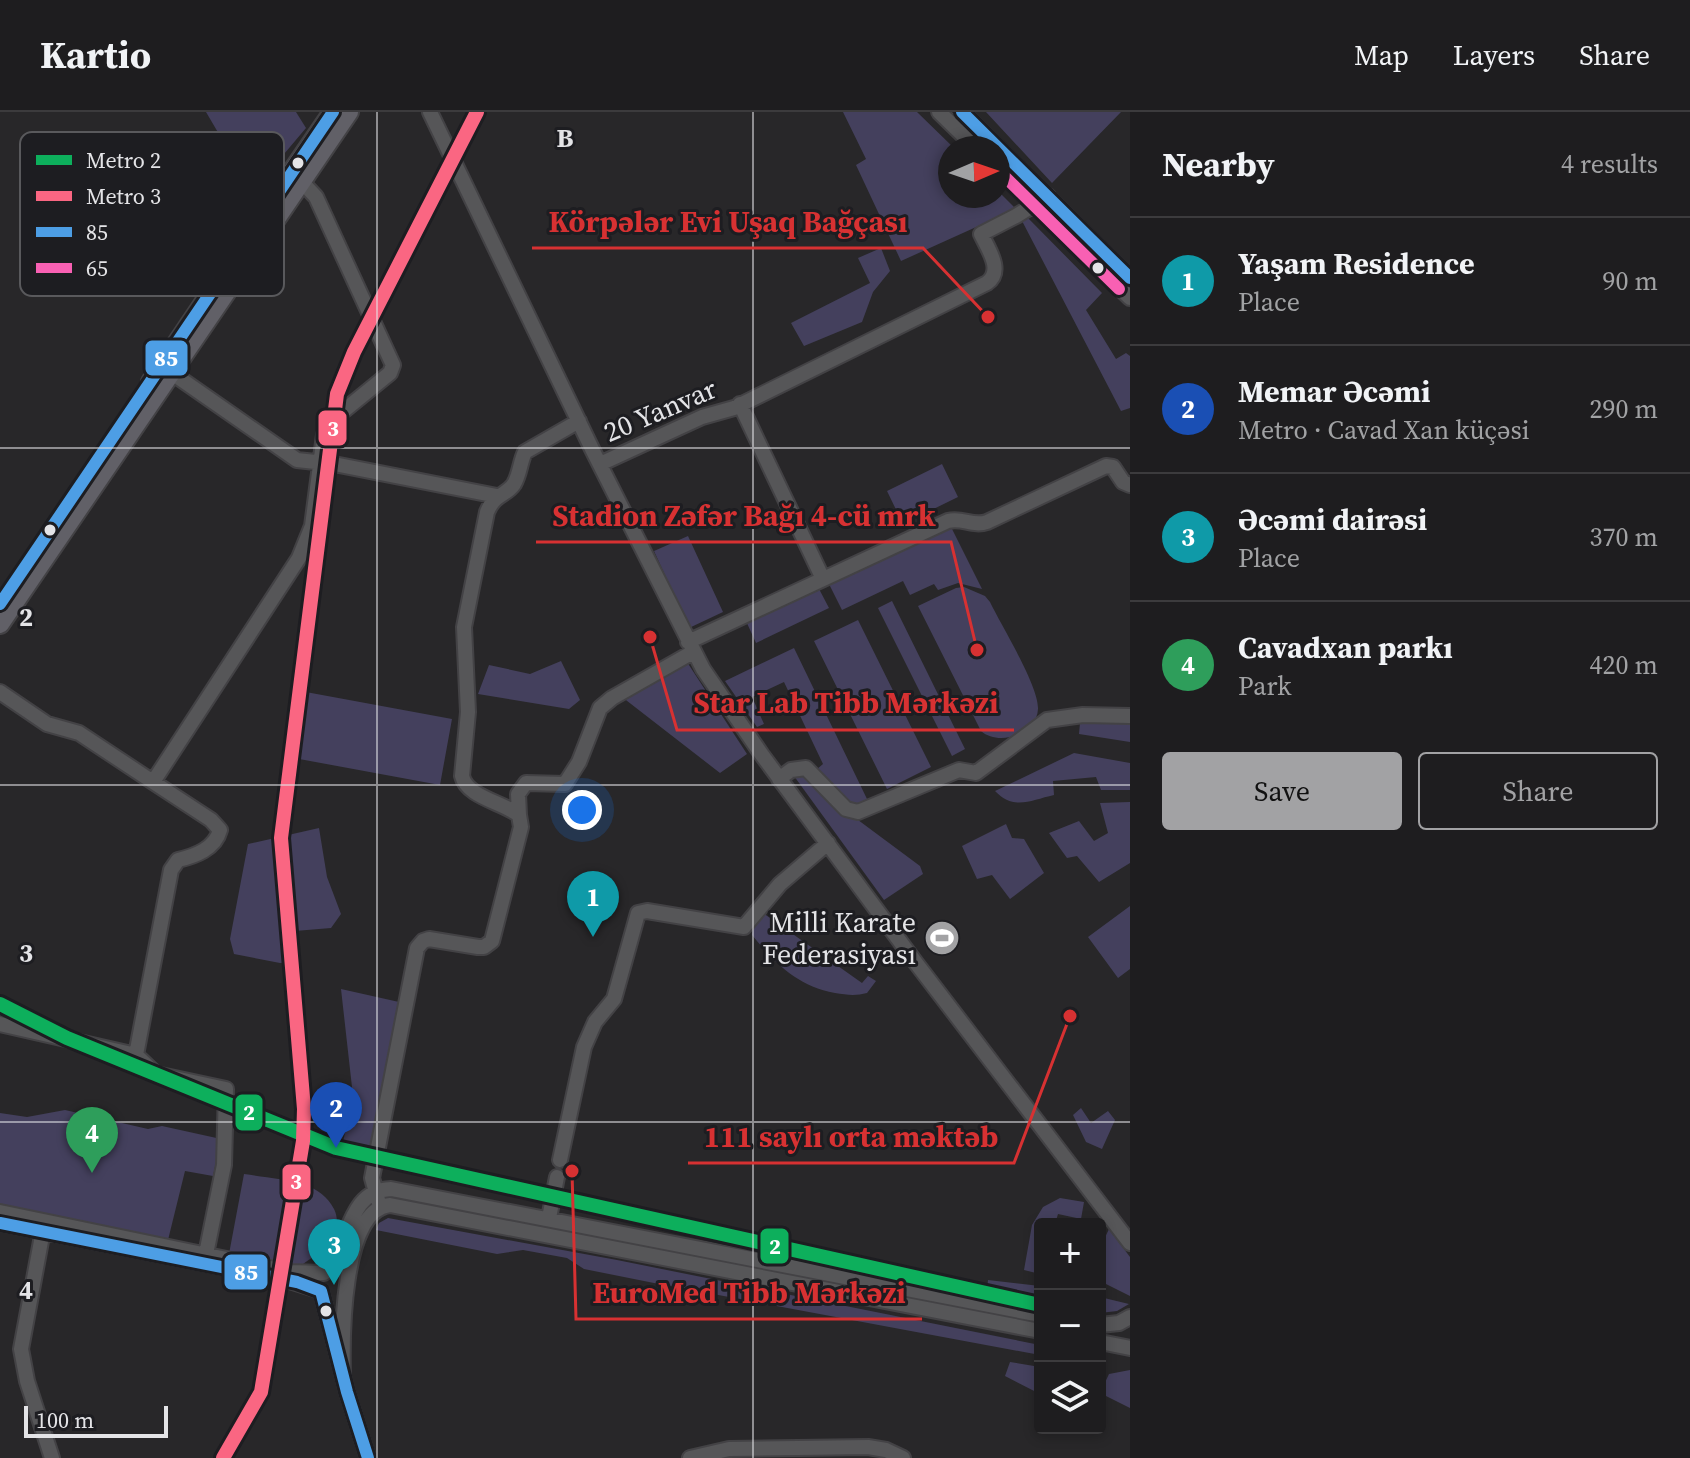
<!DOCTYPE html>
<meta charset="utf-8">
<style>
body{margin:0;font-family:"Source Serif 4",serif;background:#262628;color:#f1f3f6}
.controls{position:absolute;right:24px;bottom:24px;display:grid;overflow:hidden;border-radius:8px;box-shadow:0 4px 12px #0003}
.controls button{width:72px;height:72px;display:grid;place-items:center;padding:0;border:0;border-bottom:2px solid #3c3b3d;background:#1e1d1f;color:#f1f3f6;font:40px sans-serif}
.compass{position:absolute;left:938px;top:24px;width:72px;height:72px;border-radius:50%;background:#1e1d1f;box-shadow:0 4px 12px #0003;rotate:88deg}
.scale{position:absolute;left:24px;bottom:20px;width:144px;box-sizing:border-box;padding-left:8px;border:4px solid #e4e4e7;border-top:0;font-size:22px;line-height:28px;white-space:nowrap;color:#e4e4e7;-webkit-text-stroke:6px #1d1d21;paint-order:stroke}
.you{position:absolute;left:582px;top:698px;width:28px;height:28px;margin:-20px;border:6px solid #fff;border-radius:50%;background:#1a73e8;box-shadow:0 0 0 12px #1a73e833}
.badge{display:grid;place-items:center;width:52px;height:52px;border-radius:50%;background:#a2a2a4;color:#fff;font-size:26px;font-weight:700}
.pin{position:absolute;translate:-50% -66px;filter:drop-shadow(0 2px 4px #0008)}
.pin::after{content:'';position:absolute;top:42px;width:28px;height:24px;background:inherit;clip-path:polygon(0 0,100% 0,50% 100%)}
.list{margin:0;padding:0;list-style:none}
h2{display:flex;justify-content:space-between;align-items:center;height:104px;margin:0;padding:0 32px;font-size:34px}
h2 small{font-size:26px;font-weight:400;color:#a1a2a4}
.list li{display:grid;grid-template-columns:52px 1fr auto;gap:24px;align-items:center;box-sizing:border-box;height:128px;padding:0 32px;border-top:2px solid #3c3b3d}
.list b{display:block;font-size:30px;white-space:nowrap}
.list p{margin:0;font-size:26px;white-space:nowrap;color:#a1a2a4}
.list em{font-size:26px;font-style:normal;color:#a1a2a4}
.actions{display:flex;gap:16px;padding:24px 32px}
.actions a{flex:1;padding:18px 0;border:2px solid #a2a2a4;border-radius:8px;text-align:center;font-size:28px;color:#a2a2a4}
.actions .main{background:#a2a2a4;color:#111}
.icon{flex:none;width:44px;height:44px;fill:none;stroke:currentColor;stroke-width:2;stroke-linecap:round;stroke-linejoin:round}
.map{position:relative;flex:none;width:1130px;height:1346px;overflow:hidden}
header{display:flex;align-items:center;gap:48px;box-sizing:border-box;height:112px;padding:0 40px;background:#1e1d1f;border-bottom:2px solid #3c3b3d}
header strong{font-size:38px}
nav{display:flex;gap:44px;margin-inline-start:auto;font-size:28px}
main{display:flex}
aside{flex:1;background:#1e1d1f}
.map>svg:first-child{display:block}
</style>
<header>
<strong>Kartio</strong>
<nav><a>Map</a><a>Layers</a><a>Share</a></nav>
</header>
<main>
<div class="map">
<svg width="1130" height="1346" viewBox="0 0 1130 1346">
<rect width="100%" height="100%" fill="#282729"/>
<!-- green -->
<path fill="#44405d" d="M206,0H296L306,16L268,61L243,63Z
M843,0H917L954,36H950V84H998V79L1016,97L901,149L856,53L866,47Z
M986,0H1121L1052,71Z
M1026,104L1102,181L1086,198L1116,247L1126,241L1130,244V296L1121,299L1021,107Z
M881,136L890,159L873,180L862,210L804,234L791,211L870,171L858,146Z
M942,352L958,385L903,412L887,379Z
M949,411L982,477L958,471L938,478L934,472L910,483L903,469L842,498L828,470Z
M688,424L723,500L689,516L654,439Z
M818,475L829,496L756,531L746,509Z
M964,475L985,484L990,490C1001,513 1039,574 1038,597C1037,622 999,635 981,619L918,494L956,476Z
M892,489L965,637L952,644L878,496Z
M858,508L931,655L887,677L814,529Z
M794,536L867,687L849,696L850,702L920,754L923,762L884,788L794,664H809L823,652L784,570L752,585L764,612L757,615L725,569Z
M561,549L580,588L569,597L478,582L489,553L530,562Z
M687,550L747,642L720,661L622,585Z
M295,578L452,607L440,673L283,644Z
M1130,608V630L1079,622L1080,611Z
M1074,641L1130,651V678H1101L1096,665L1053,669L1054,683C1031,688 1014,699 995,679Z
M1130,690V751L1099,770L1077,744L1067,746L1049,721L1079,709L1094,729L1108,721L1100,691Z
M1006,712L1012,726L1024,727L1044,761L1010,787L992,763L977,767L962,734Z
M319,716L327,765L341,802L331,816L295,819L297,850L280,851L234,842L230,827L248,732Z
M1130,794V857L1118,866L1088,825Z
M763,801L862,871L868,864L876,869L867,881C856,884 847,883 835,881C797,874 776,852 752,823L754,810Z
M341,877L399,890L370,1036L343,1030L353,984Z
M1081,996L1091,1011L1108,999L1115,1008L1102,1037L1086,1030L1073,1003Z
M65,998L148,1017L162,1014L221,1027L213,1064L185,1059L168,1128L0,1095V1001L27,1005Z
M244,1062C264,1065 286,1067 305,1073C317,1077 328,1085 334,1097C346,1122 318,1142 299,1155L284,1154L229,1142Z
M1060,1086L1084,1090L1081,1107L1058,1102L1055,1112H1040V1162L1024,1158L1032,1113L1043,1095Z
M388,1106L617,1148L1040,1233V1243L654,1171L584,1157L567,1146L523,1138L497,1142L376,1118L379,1111Z
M1109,1117L1130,1145V1184L1100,1169V1136Z
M988,1168L1040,1174V1189L987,1178Z
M1100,1185L1129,1192L1117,1199L1100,1201Z
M1010,1250L1040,1255V1282L1005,1264Z
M1130,1258V1296L1100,1281L1109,1262Z"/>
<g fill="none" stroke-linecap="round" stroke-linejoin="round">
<defs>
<path id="minor" d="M430,0L592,337L703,557L762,643L916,851L1130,1131
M939,0L976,36
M962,0L1130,166
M998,58L1130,186
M172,261L297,348L334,352L497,384
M740,292L823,467
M600,352L702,305L734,296L987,171C1004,159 988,137 981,122L1016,104L1048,84
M688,530L948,409C962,405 973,415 987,410L1106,354L1113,355L1123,370L1130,373
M0,580L47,612L79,621L153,670L299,446L312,414L324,323L336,305L390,261L393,253L316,85L301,69
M779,667L791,658L806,656L846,697L858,700L959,658L976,661L1047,608L1083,603L1130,604
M519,703L518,682L526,671L565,672L579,650L600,596L612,586L693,540
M0,912L136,943L156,962L226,977L224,1053L206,1142
M136,943L171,758L178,748C195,744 215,737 220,718L211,708L153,670
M560,1048L584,935L595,910L614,887L638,801L647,799L744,815L780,772L828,731
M380,1095L372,1066L417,836L423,829L429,827L478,835H484L492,829L521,715L519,703C502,690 467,685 462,664L468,600L464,515L487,400C495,381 506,384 514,372C520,362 520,350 525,340L579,309
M0,1100L289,1160L324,1161C350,1135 346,1078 391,1077L1040,1203
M549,1106L557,1065
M0,1111L227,1156
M44,1113L21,1237L27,1269L52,1346
M283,1167L321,1179L347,1280L368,1346
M1100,1213L1119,1211L1130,1205
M1100,1230L1130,1236
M343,1265C342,1228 341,1098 390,1093L1040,1219
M690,1346L729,1337L868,1335L886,1338L903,1346"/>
<path id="major" d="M287,67L333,0
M151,270L264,102
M0,512L349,0"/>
</defs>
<!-- minor casing -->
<use href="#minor" stroke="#434245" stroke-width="18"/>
<!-- major casing -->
<use href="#major" stroke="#434245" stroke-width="22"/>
<!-- minor -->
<use href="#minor" stroke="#565658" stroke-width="14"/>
<!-- major -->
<use href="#major" stroke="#616067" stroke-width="18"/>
<defs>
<path id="bus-1" d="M962,0L1130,166
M0,492L333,0
M0,1111L297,1170L321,1179L347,1280L368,1346"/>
<path id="bus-2" d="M998,58L1119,177"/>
</defs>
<!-- bus-1 casing -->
<use href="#bus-1" stroke="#1d1d21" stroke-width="18"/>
<!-- bus-2 casing -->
<use href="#bus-2" stroke="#1d1d21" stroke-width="18"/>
<!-- bus-1 -->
<use href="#bus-1" stroke="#4d9ee5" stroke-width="12"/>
<!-- bus-2 -->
<use href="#bus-2" stroke="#f860b3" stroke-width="12"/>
<defs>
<path id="metro-1" d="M0,892L67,926L336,1036L1040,1193"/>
<path id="metro-2" d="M223,1346L261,1280L303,1029L304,997L281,726L337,282L354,240L477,0"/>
</defs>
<!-- metro-1 casing -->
<use href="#metro-1" stroke="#1d1d21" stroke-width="20"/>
<!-- metro-2 casing -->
<use href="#metro-2" stroke="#1d1d21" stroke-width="20"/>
<!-- metro-1 -->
<use href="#metro-1" stroke="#0daf5c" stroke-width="14"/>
<!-- metro-2 -->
<use href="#metro-2" stroke="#fa6682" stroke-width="14"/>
</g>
<!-- grid -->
<path fill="none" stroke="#e4e4e7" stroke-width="2" stroke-opacity="0.55" d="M377,0V1346M753,0V1346M0,336H1130M0,673H1130M0,1010H1130"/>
<!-- icons -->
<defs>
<symbol id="stadium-disc" viewBox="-11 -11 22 22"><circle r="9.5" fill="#a2a2a4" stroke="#1d1d21"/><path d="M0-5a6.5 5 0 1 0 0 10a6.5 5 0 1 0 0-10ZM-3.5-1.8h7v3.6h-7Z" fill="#fff"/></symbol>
</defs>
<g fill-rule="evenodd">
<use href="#stadium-disc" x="922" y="806" width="40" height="40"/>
</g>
<!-- markers -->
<g fill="#e4e4e7" stroke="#1d1d21" stroke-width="3">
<circle cx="298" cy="51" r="7"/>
<circle cx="1098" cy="156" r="7"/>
<circle cx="50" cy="418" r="7"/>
<circle cx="326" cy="1199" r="7"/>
</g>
<g text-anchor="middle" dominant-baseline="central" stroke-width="6" stroke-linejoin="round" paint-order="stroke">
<!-- street labels -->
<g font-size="28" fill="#e4e4e7" stroke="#1d1d21">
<text transform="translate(660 298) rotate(-23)">20 Yanvar</text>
</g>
<!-- poi labels -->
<g font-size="28" fill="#e4e4e7" stroke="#1d1d21" text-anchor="end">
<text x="916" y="810">Milli Karate<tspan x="916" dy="32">Federasiyası</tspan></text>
</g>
</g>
<!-- legend -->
<rect x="20" y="20" width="264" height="164" rx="12" fill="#1d1d21" stroke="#59595c" stroke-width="2"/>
<rect x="36" y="43" width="36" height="10" fill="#0daf5c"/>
<rect x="36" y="79" width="36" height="10" fill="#fa6682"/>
<rect x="36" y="115" width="36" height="10" fill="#4d9ee5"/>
<rect x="36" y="151" width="36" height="10" fill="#f860b3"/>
<g font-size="22" fill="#e4e4e7">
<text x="86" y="56">Metro 2</text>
<text x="86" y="92">Metro 3</text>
<text x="86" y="128">85</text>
<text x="86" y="164">65</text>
</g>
<g font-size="26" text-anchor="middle" font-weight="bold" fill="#e4e4e7" stroke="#1d1d21" stroke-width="6" stroke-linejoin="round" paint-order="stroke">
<text x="565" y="35">B</text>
<text x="26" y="514">2</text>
<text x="26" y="850">3</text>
<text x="26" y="1187">4</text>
</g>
<!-- callouts -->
<path fill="none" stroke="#d73132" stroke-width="3" d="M988 205L923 136H532M977 538L951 430H536M650 525L677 618H1014M1070 904L1014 1051H688M572 1059L576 1207H922"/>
<g fill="#d73132" stroke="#1d1d21" stroke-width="3">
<circle cx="988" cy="205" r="8"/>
<circle cx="977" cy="538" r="8"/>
<circle cx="650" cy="525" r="8"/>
<circle cx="1070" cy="904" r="8"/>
<circle cx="572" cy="1059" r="8"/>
</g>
<g font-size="30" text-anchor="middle" font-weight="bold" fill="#d73132" stroke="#1d1d21" stroke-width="6" stroke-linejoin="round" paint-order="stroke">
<text x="728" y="120">Körpələr Evi Uşaq Bağçası</text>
<text x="744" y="414">Stadion Zəfər Bağı 4-cü mrk</text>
<text x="846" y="601">Star Lab Tibb Mәrkәzi</text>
<text x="851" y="1035">111 saylı orta məktəb</text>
<text x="749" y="1191">EuroMed Tibb Mərkəzi</text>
</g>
<g stroke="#1d1d21" stroke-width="3">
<rect x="144" y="227" width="45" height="38" rx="8" fill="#4d9ee5"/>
<rect x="317" y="297" width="31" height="38" rx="8" fill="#fa6682"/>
<rect x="234" y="981" width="30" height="39" rx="8" fill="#0daf5c"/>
<rect x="281" y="1051" width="31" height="38" rx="8" fill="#fa6682"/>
<rect x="759" y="1115" width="31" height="38" rx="8" fill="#0daf5c"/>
<rect x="223" y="1141" width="46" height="38" rx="8" fill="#4d9ee5"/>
</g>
<g font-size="22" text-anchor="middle" font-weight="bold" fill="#fff">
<text x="166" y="254">85</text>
<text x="333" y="324">3</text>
<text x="249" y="1008">2</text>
<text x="296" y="1077">3</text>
<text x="775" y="1142">2</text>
<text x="246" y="1168">85</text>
</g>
</svg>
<div class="controls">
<button>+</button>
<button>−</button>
<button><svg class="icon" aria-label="layers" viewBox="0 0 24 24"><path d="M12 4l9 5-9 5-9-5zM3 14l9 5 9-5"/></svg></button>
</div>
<svg class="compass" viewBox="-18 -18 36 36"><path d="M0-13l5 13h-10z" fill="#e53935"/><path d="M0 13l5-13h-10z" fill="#a1a2a4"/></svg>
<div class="scale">100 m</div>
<div class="you"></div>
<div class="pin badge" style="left:593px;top:825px;background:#0f9aa8">1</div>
<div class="pin badge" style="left:336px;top:1036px;background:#1a4fb4">2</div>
<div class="pin badge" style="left:334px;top:1173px;background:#0f9aa8">3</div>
<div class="pin badge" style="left:92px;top:1061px;background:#2e9e5b">4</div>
</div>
<aside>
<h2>Nearby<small>4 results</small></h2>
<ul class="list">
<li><span class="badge" style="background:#0f9aa8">1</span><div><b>Yaşam Residence</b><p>Place</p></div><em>90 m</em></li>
<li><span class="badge" style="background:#1a4fb4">2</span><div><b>Memar Əcəmi</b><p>Metro · Cavad Xan küçəsi</p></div><em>290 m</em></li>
<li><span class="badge" style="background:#0f9aa8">3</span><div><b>Əcəmi dairəsi</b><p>Place</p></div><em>370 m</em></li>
<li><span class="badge" style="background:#2e9e5b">4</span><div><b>Cavadxan parkı</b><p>Park</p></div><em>420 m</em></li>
</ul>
<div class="actions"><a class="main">Save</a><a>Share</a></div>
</aside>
</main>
